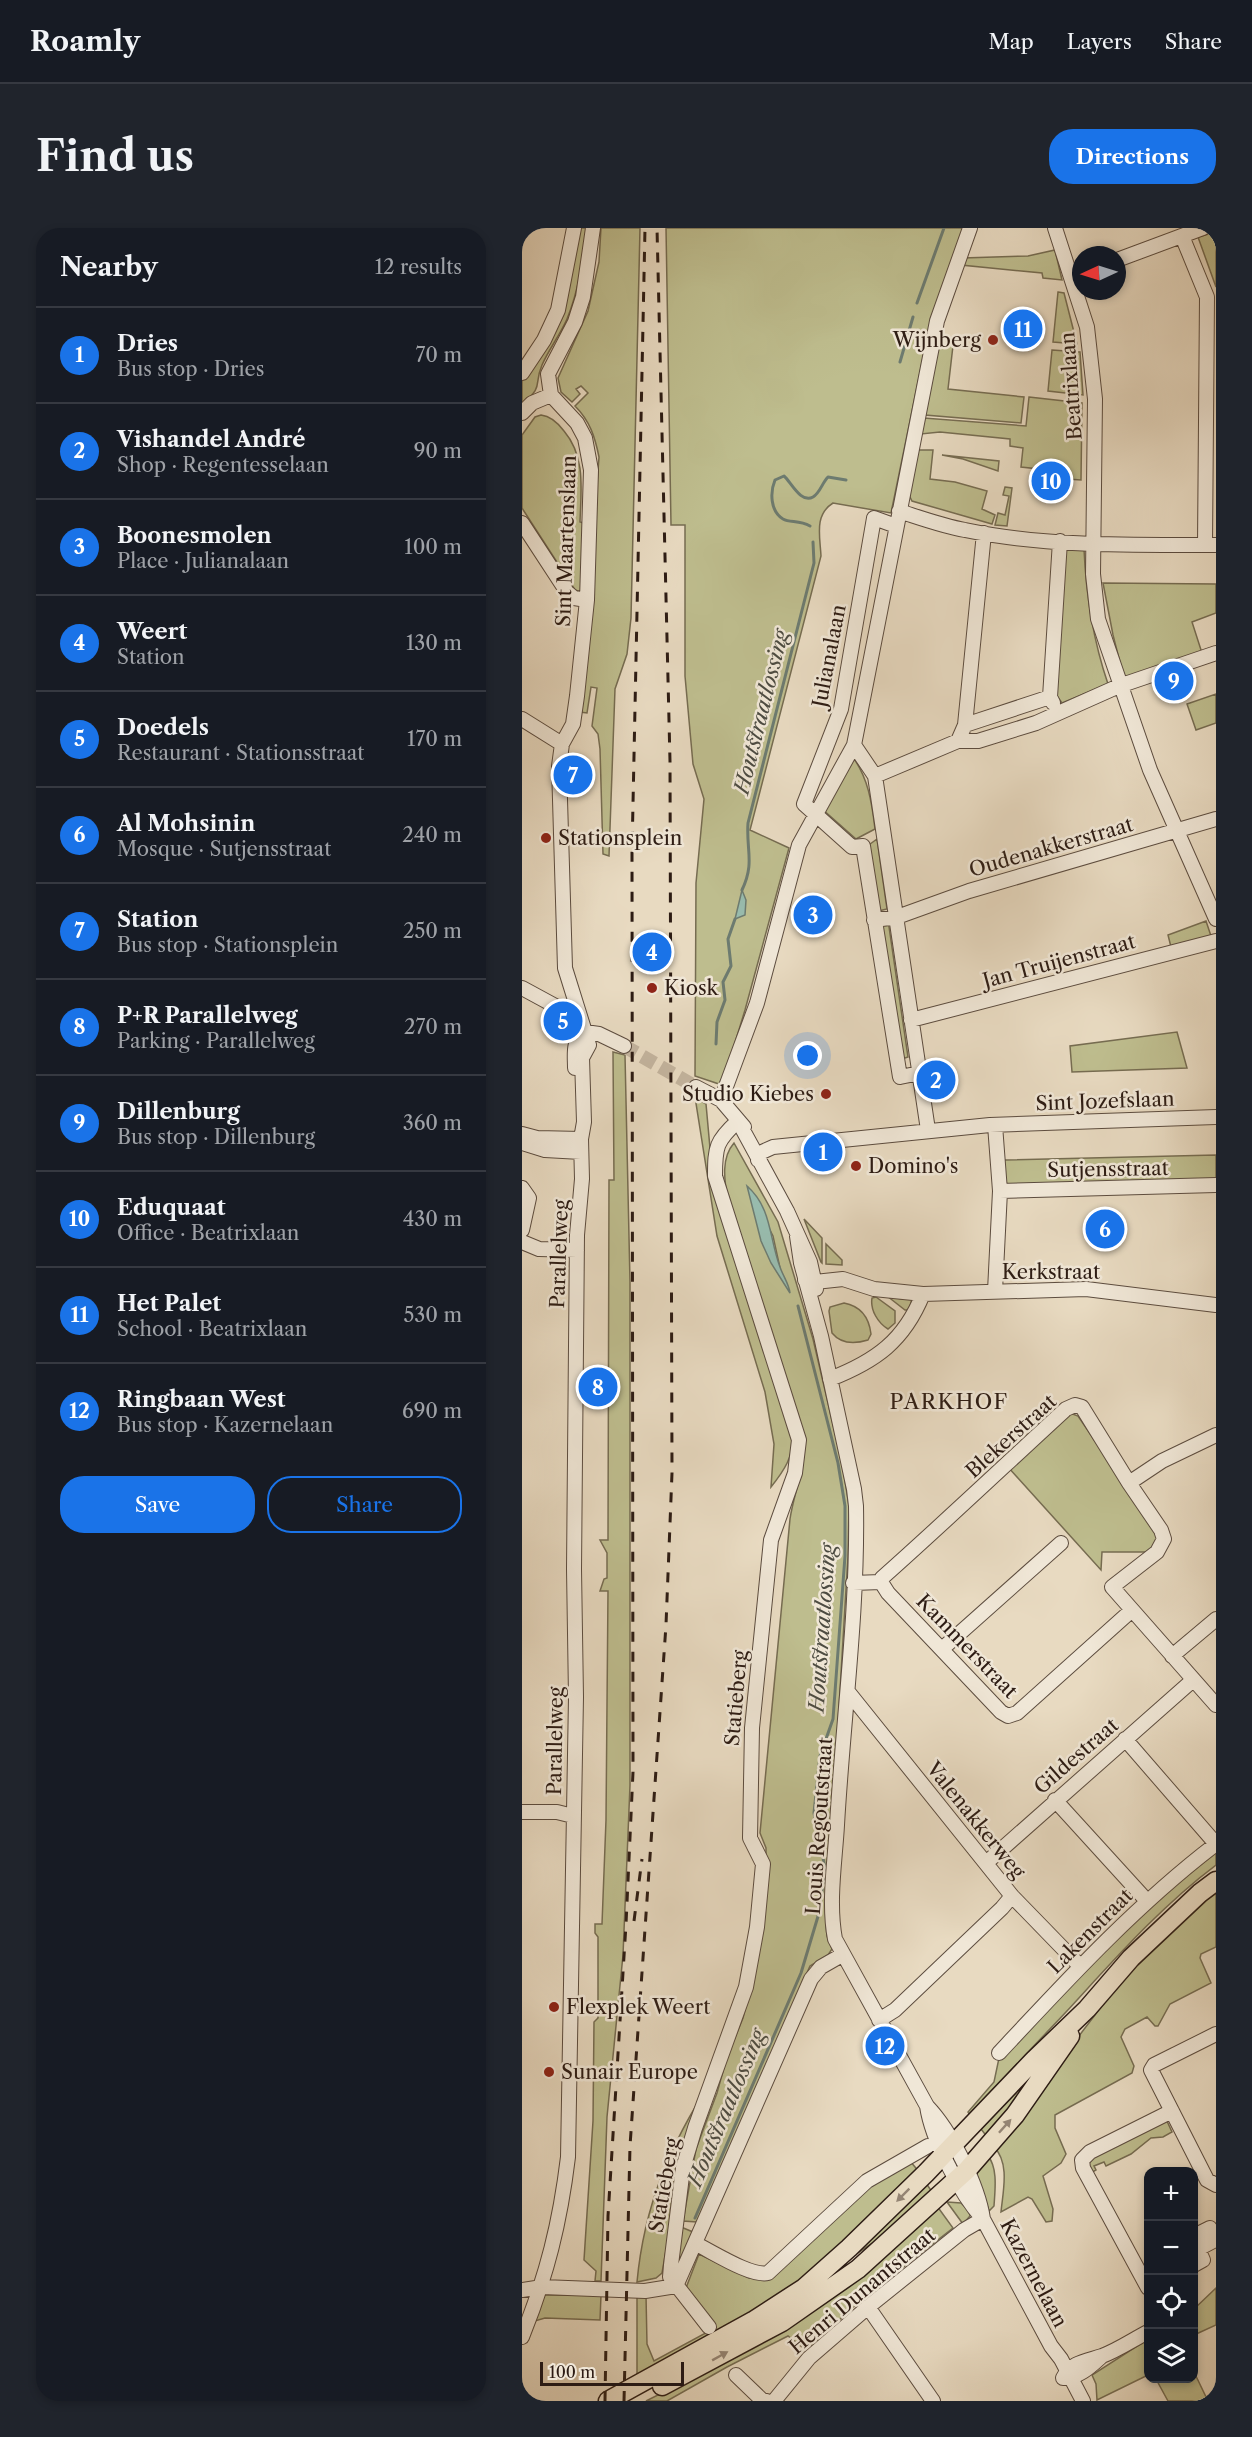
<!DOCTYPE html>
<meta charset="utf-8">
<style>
body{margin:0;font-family:"Libre Caslon Text",serif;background:#20242c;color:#f1f3f6}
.controls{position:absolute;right:18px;bottom:18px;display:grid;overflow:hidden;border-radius:12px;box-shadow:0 3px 9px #0003}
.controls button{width:54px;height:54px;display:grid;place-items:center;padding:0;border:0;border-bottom:2px solid #363941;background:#171b24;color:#f1f3f6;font:30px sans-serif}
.compass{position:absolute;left:550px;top:18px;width:54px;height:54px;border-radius:50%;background:#171b24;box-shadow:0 3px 9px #0003;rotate:266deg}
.scale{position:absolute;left:18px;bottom:15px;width:144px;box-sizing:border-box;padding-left:6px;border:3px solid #2d1c14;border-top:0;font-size:16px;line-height:21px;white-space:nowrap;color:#2d1c14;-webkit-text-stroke:4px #f0e7d7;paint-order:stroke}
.you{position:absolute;left:286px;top:828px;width:21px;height:21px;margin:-15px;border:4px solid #fff;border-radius:50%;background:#1a73e8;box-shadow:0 0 0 9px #1a73e833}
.badge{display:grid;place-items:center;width:39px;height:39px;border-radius:50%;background:#1a73e8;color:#fff;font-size:20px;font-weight:700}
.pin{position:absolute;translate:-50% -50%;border:3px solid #fff;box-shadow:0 2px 6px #0006}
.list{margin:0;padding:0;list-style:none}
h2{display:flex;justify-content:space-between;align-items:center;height:78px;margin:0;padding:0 24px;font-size:26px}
h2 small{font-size:20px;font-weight:400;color:#9ea1a6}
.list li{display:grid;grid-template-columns:39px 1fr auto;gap:18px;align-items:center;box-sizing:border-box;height:96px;padding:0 24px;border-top:2px solid #363941}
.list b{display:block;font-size:22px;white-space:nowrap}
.list p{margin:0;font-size:20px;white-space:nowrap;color:#9ea1a6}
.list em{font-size:20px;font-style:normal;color:#9ea1a6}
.actions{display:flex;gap:12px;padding:18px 24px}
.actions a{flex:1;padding:14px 0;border:2px solid #1a73e8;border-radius:24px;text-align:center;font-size:21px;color:#1a73e8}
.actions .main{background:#1a73e8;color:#fff}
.icon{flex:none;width:33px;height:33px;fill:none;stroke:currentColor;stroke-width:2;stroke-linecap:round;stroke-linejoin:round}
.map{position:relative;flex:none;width:694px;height:2173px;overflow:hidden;border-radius:24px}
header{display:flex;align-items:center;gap:36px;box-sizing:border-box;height:84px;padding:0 30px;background:#171b24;border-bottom:2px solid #363941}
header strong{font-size:28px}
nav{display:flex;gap:33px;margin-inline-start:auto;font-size:21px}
.intro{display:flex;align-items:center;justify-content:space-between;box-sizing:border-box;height:144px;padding:0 36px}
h1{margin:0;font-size:42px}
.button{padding:15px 27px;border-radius:24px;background:#1a73e8;color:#fff;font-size:21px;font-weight:700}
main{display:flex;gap:36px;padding:0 36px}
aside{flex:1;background:#171b24;border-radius:24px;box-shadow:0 3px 9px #0003}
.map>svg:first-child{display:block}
</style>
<header>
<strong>Roamly</strong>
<nav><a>Map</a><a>Layers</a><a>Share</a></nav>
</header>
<div class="intro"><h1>Find us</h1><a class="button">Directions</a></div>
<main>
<aside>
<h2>Nearby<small>12 results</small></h2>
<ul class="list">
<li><span class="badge">1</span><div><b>Dries</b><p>Bus stop · Dries</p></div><em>70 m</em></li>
<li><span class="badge">2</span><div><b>Vishandel André</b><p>Shop · Regentesselaan</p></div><em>90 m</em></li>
<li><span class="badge">3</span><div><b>Boonesmolen</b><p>Place · Julianalaan</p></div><em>100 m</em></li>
<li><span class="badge">4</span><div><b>Weert</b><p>Station</p></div><em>130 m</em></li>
<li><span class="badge">5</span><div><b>Doedels</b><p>Restaurant · Stationsstraat</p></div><em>170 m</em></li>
<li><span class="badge">6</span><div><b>Al Mohsinin</b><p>Mosque · Sutjensstraat</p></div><em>240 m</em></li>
<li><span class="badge">7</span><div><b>Station</b><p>Bus stop · Stationsplein</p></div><em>250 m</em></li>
<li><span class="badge">8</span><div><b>P+R Parallelweg</b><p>Parking · Parallelweg</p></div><em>270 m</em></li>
<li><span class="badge">9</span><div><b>Dillenburg</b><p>Bus stop · Dillenburg</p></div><em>360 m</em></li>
<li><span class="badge">10</span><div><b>Eduquaat</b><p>Office · Beatrixlaan</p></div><em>430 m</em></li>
<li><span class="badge">11</span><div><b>Het Palet</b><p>School · Beatrixlaan</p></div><em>530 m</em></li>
<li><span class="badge">12</span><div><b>Ringbaan West</b><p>Bus stop · Kazernelaan</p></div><em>690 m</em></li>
</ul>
<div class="actions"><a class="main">Save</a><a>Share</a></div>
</aside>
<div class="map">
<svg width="694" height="2173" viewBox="0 0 694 2173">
<rect width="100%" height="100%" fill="#e8dac1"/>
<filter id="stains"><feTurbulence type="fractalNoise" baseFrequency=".00333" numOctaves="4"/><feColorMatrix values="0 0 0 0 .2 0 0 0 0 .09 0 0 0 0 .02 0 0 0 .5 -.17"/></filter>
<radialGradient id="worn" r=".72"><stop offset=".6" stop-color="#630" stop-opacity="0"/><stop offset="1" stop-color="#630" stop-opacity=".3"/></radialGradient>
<!-- green -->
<path fill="#bebd8e" stroke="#766c51" stroke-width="1.5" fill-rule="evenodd" d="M56,0H65C61,31 57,62 45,91C38,107 27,121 20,137C11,158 23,157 0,176V153L25,113Z
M79,0H118L109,390L105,426L93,461L87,628L81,626L78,521L76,506L70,498L75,460L69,459L65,485L58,484L77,229C73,209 68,193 53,178L66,165L59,158L54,161L58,166L50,174L39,164L36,150L66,83L77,34Z
M144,0H441L416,71L402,125L369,285L311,275C292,287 298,308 299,328L228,602L267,620L223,782L204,844L197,856L173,848L174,655L182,571L171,536L163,448V297H149Z
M694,4V59L676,9Z
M533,22L540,52L521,50L520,45L439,37L441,30L506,28Z
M536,64L542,65L555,116L531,114Z
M418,108L432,109L426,161L502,169L499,195L403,187Z
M530,122L558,124L561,167L526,163Z
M507,169L560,175L559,252L545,251V244L499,239L501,220L488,218V211L418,204L399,206L402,190L504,198Z
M19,187C28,188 36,195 42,203C64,229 59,262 58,294L62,295L59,364L53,362L0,280V207L13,189Z
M396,222H411L408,251L433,254L465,263L460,281L473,287L470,296L390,273L387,267Z
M420,227L477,233L476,243L441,231Z
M483,259L490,260L485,298L473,297L476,285L483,287L487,268L481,267Z
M543,320L562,321C564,368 571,412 586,456L540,475L532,464Z
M581,355L694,356V385L670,394L680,425L602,450L591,407Z
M694,466V495L674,502L665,476Z
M330,528C346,549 350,575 353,601L334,611L299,580Z
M355,611L365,681L352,684L344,619Z
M366,692L386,829L377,832L355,695Z
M684,693L689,708L649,719L646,707Z
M655,804L665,840L550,844L548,818Z
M91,824L103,827L108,1054V1557L101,1727L85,1889L79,2053H73L74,2043L62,2032L71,1893L72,1794L76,1790V1709L73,1705V1696H80L84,1592L86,1363H78L82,1351L85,1350V1325L78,1312H86L87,952H92Z
M173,869L184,876L189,931L270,1208C273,1227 261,1244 249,1259L252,1216L243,1164L195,1008Z
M212,915L256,994L291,1111L320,1235L327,1278L326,1328L304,1697L305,1708L310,1721L306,1727L288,1738L175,1994L161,1993L174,1921L195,1865L205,1829L221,1790L236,1730L244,1646V1620L238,1605L268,1291C271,1270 279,1251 281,1230L206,974C203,955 198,931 212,915ZM226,959L251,1008L258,1040L228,964Z
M694,927V954L483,958L482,932Z
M282,991L300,1010V1035L299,1034Z
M304,1016L320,1032V1037L304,1036Z
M365,1068L380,1071H390L387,1082H383Z
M354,1069L373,1083V1095L366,1101C356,1095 348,1082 350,1070Z
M322,1075C338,1078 347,1089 349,1106L346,1112C333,1116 319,1116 310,1105L307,1083L308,1079Z
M548,1185L556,1188L635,1304L636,1315L625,1324H580L579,1342L486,1239Z
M694,1624V1637C638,1679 591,1733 544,1784C512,1818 478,1852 450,1890L446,1884L472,1854L477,1830L577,1727L656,1654Z
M694,1660V1719L679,1726L678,1730L689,1755L648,1776L636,1798H633L625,1789L603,1801L599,1809L612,1838L610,1845L533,1887V1900L544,1926L539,1935L521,1948L531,1981L530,1993L524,1994L510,1971L506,1969L479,1984C481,1963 488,1935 472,1919L612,1736Z
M510,1847L512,1848L466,1910L459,1901Z
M190,1852L150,1989L140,2045L134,2050L115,2054C122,1978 148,1916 190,1852Z
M644,1891L650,1904L641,1909L629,1910L609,1926L584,1938L582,1934L572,1938L574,1942L569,1945L565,1934L567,1931Z
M466,1928C476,1940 473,1962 472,1978L467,1983L454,1944Z
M388,1933L398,1945L276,2059L115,2149V2067H124L125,2116L132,2133L193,2100L164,2060L177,2026L227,2050L242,2051L348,1955Z
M404,1955L410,1964L363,2007L334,2026L339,2019Z
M425,1974L439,1975L447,1983L448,1988L441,1996Z
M415,1978L431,2000L338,2073L284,2122L266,2108L205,2139L145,2173H124L182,2144Z
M159,1999L171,2004L153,2046Z
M694,2060V2097L672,2107V2081Z
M21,2067H79L78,2092L23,2090L13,2093Z
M626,2111V2147L575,2172L574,2156L570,2147Z
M672,2144L686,2173H646L634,2151L672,2150Z"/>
<!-- water -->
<path fill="#98bbad" stroke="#6d7b70" stroke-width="1.5" d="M220,662L224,672L223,687L213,691Z
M225,958C250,980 247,1010 258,1039C261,1048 267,1056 268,1065L249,1035L239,1013Z"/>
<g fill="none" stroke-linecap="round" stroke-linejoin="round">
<!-- stream -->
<path stroke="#6d7b70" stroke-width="3" d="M395,75L422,0
M378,134L391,89
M288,298C277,292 268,295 261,291C248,283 248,264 253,252L262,248C269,254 279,276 291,269C298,265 300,255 306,249L324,252
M220,662C233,635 224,622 226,595L292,335L291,314
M194,816L195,794L203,772L201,754L209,738L206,711L213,691
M173,1990L279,1745L297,1685L303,1640L292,1585L298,1528L311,1491L323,1328V1278L316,1235L276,1078"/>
<!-- minor-tunnel -->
<path stroke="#c3b49e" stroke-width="14" stroke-dasharray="14 7" stroke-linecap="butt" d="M102,818L174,859"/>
<defs>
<path id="minor" d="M533,0L565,99L573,171L571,346L576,391L628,542L694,691
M660,8L685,69L683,317
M595,32L681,0
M0,145L22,112L36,82L52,0
M0,185L10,175L29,167
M377,283C399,290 421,298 443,302C525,319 611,317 694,317
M0,295L45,364L52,370L65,372
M374,298L352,290L319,481L282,576L330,619L341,618L378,849L398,845
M528,469L538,313
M0,491L40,516
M443,497L528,469L531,475
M436,513L443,497L462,305
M332,517L353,548L406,902
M353,548L436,513H456L514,495L597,458L694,425
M352,692L375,689L447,663L694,591
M0,760L59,792
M389,792L694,713
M63,804L77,806L102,818
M67,817L43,740L37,538L40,516L51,496L55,468L65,372L69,242L63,210L55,195L29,167L26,146L53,94L61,69L71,0
M53,840C53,827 50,812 63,804
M174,859L199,872L222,899
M199,872L235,775L277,617L332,517L415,93L448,0
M216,893L265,983L288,1034L294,1061
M0,906L15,910L59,911
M0,915L23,922L59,924
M236,932L240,924L251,919L468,897L694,889
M0,960L7,970L0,1002
M478,963L694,957
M275,1008L279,1035L299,1108L332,1261L334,1278C336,1384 321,1491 315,1597C313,1633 306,1674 313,1711L405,1878C429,1903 456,1957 461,1991
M0,1014L17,1021L55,1022
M283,1052L293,1054L321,1051L352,1061L401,1066L564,1061L694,1077
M473,1063L478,963L473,897
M308,1151C354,1133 382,1113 401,1066
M607,1255L640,1233L694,1207
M359,1354L360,1350C423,1294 483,1237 544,1181L553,1177L560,1179L607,1255L639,1302L642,1311L635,1324L590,1359L694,1477
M331,1355L359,1354L366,1365L479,1484L486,1488L495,1485L610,1382
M420,1421L539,1315
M650,1428L694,1391
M327,1465L490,1668L558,1738
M603,1511L694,1616
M533,1572L625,1673
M0,1584H35L51,1588
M464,1635L671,1452
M357,1792L373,1782L480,1680L490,1668
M694,1806L632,1837L629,1842L685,1952L694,1957
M477,1825C546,1751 614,1677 694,1616
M405,1878C410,1912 438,1965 461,1991L529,2118L539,2131L561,2173
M672,2008L688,2000L693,2012L676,2021L681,2032L672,2037
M174,2016C191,2024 229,2049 246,2045L345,1953L406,1918
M154,2058L289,1751L299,1739L320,1727
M626,2060L561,1940L560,1932L568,1924L650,1883
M0,2062L20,2059L123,2063L154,2058
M346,2079L411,2173
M187,2099L148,2049L149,2037L161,1940L173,1900L224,1759L235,1699L241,1636L228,1610L230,1500L249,1312L273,1245L277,1212L193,948C193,919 194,913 216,893
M0,2109C25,2047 38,1995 46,1929L54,1469L52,1341L55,1007L60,951L59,911L62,894L60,830L67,817
M580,2128C569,2138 557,2150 541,2150C549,2134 565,2133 580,2128C596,2122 612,2111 626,2104
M214,2147L240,2172L245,2173
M252,2173L287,2130L346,2079L442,2002L461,1991"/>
<path id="major" d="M140,2158L260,2094L336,2041L445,1942L493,1887L548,1808
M86,2173L231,2093L282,2060L327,2020L404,1945L512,1832L565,1781L609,1730L678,1665L694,1653"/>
</defs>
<!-- minor casing -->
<use href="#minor" stroke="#5c4c3f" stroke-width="16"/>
<!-- major casing -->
<use href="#major" stroke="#2d1c14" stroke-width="21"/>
<!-- minor -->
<use href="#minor" stroke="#f0e7d7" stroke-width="14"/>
<!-- major -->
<use href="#major" stroke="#e8dac1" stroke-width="18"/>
<!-- rail -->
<path stroke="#2d1c14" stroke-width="3" stroke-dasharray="10 10" stroke-linecap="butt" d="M112,1693L120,1631
M83,2173L86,1988L104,1696L111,1544L110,624L123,0
M102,2173L108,1918L144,1397L150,1245L148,533L135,0"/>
</g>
<!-- one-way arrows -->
<defs><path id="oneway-solid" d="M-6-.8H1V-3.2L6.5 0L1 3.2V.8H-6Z" transform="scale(1.5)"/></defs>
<g fill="#948473">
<use href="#oneway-solid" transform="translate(483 1898) rotate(-48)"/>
<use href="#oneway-solid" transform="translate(381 1967) rotate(135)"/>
<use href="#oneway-solid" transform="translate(198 2128) rotate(-29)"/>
</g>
<!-- markers -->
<g fill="#8f2418" stroke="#f0e7d7" stroke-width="2">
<circle cx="471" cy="112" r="6"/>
<circle cx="24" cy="610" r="6"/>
<circle cx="130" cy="760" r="6"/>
<circle cx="304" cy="866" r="6"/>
<circle cx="334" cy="938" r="6"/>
<circle cx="32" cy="1779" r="6"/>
<circle cx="27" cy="1844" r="6"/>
</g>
<g text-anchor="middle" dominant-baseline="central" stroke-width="5" stroke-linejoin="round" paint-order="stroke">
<!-- poi labels -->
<g font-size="20" fill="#2d1c14" stroke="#f0e7d7" text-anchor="start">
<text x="459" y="112" text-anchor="end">Wijnberg</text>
<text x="36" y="610">Stationsplein</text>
<text x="142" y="760">Kiosk</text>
<text x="292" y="866" text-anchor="end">Studio Kiebes</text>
<text x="346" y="938">Domino's</text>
<text x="44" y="1779">Flexplek Weert</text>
<text x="39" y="1844">Sunair Europe</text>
</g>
<!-- street labels -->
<g font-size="20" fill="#2d1c14" stroke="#f0e7d7">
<text transform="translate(549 158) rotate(-94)">Beatrixlaan</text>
<text transform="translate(44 313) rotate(-88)">Sint Maartenslaan</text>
<text transform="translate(307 428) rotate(-79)">Julianalaan</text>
<text transform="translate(529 619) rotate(-16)">Oudenakkerstraat</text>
<text transform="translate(537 733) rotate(-15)">Jan Truijenstraat</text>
<text transform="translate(583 873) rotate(-2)">Sint Jozefslaan</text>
<text transform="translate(586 941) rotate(-1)">Sutjensstraat</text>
<text transform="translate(37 1026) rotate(-88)">Parallelweg</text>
<text x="529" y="1044">Kerkstraat</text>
<text transform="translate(489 1208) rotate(-42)">Blekerstraat</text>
<text transform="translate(445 1418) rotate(46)">Kammerstraat</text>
<text transform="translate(214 1470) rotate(-85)">Statieberg</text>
<text transform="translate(33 1513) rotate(-89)">Parallelweg</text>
<text transform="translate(554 1528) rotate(-41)">Gildestraat</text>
<text transform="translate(454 1592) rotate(51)">Valenakkerweg</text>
<text transform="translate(297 1598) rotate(-86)">Louis Regoutstraat</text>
<text transform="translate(568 1703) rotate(-45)">Lakenstraat</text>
<text transform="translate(142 1957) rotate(-80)">Statieberg</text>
<text transform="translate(512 2045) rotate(62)">Kazernelaan</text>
<text transform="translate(340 2063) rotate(-40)">Henri Dunantstraat</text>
</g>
<!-- water labels -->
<g font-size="21" font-style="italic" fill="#4d4c42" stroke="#f0e7d7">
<text transform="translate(239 484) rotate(-76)">Houtstraatlossing</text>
<text transform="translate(300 1400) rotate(-86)">Houtstraatlossing</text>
<text transform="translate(204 1880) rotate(-67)">Houtstraatlossing</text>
</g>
<!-- neighbourhood labels -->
<g font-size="21" letter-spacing="1.5" fill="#2d1c14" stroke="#f0e7d7">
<text x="427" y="1173">PARKHOF</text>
</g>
</g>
<rect width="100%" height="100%" filter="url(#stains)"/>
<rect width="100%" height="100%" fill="url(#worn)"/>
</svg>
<div class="controls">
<button>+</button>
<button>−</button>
<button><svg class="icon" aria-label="locate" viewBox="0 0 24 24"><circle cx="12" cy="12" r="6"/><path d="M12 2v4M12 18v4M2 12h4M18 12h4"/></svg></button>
<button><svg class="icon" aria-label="layers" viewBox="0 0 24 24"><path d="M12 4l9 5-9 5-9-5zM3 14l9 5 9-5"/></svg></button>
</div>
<svg class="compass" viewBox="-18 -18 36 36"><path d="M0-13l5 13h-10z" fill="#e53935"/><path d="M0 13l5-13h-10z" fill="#9ea1a6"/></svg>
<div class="scale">100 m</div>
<div class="you"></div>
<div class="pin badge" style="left:301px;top:924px">1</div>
<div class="pin badge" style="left:414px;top:852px">2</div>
<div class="pin badge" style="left:291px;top:687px">3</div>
<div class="pin badge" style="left:130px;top:724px">4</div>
<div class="pin badge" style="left:41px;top:793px">5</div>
<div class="pin badge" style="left:583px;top:1001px">6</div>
<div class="pin badge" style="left:51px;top:547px">7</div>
<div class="pin badge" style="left:76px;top:1159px">8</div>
<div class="pin badge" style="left:652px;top:453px">9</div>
<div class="pin badge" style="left:529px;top:253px">10</div>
<div class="pin badge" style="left:501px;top:101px">11</div>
<div class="pin badge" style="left:363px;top:1818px">12</div>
</div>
</main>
